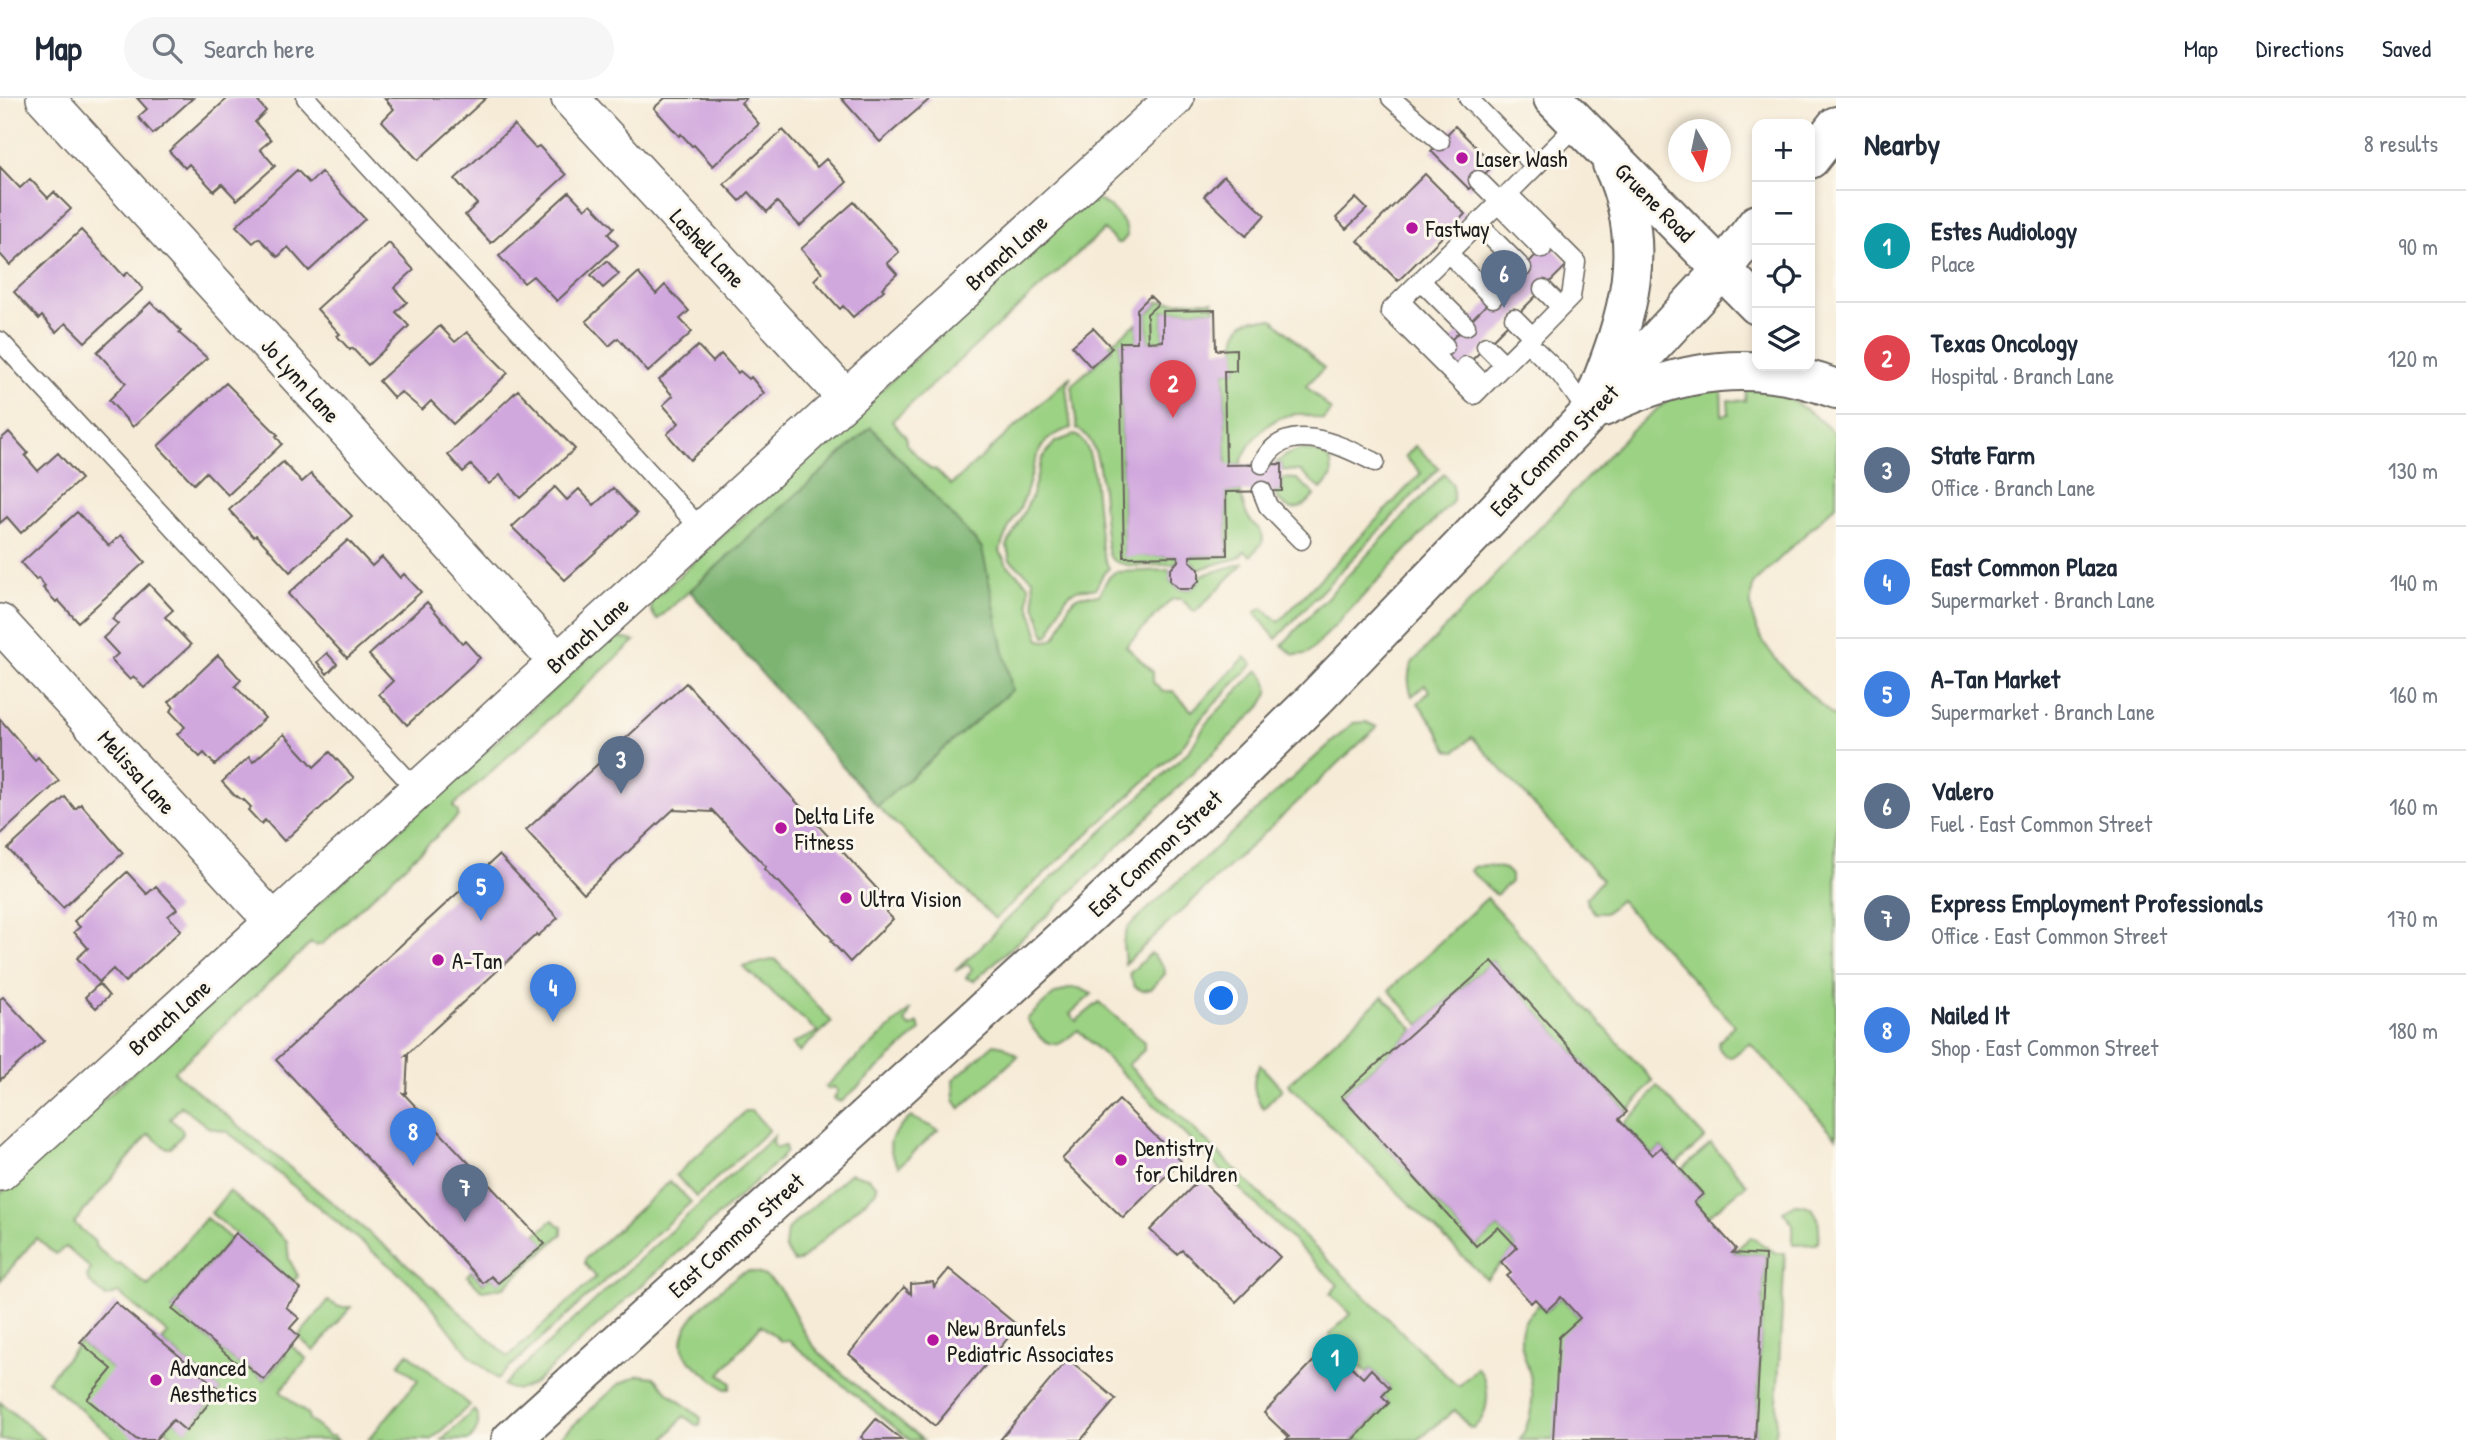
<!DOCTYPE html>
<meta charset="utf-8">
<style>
body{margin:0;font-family:"Patrick Hand",sans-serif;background:#f6f6f7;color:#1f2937}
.controls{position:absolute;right:21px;top:21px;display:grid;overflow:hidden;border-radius:14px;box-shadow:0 4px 10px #0003}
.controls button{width:63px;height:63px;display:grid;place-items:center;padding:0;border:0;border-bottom:2px solid #e0e1e3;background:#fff;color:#1f2937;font:35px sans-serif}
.compass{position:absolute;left:1668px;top:21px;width:63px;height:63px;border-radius:50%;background:#fff;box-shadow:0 4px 10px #0003;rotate:171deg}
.you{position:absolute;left:1222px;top:901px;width:24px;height:24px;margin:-18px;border:5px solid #fff;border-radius:50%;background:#1a73e8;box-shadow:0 0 0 10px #1a73e833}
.badge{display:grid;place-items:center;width:46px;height:46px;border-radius:50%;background:#b5179e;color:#fff;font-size:23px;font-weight:700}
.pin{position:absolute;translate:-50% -58px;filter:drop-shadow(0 2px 4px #0008)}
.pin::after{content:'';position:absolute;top:37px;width:24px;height:21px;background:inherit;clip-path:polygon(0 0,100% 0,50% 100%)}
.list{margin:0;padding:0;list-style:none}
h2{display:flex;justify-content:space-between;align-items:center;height:91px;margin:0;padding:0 28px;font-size:30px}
h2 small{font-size:23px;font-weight:400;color:#747a83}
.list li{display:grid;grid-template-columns:46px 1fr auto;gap:21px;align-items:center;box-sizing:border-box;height:112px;padding:0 28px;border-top:2px solid #e0e1e3}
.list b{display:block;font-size:26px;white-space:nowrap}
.list p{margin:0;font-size:23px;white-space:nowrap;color:#747a83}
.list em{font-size:23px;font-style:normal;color:#747a83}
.icon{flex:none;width:38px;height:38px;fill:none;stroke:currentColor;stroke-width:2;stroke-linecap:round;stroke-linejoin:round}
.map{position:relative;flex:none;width:1836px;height:1342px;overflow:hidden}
header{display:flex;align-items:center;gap:42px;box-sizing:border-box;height:98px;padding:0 35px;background:#fff;border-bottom:2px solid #e0e1e3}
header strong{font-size:33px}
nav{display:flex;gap:38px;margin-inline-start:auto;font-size:24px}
.search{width:490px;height:63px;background:#f6f6f7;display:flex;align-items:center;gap:18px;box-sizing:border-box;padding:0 24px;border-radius:38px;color:#747a83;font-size:26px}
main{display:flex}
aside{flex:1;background:#fff}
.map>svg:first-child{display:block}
</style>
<header>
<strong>Map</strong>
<div class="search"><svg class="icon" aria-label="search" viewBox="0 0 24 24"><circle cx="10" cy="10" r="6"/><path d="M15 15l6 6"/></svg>Search here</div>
<nav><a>Map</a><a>Directions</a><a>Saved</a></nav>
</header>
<main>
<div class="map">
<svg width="1836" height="1342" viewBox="0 0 1836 1342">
<rect width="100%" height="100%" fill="#fbf7ec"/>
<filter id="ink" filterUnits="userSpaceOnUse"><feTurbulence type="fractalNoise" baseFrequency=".0143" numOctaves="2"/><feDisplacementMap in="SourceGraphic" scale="14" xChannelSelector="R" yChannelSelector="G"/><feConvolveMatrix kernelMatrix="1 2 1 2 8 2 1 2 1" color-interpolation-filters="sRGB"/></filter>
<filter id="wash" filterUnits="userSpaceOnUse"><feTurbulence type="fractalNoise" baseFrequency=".00686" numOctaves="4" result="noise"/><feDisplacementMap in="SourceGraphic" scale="28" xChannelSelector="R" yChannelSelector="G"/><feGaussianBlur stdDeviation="1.57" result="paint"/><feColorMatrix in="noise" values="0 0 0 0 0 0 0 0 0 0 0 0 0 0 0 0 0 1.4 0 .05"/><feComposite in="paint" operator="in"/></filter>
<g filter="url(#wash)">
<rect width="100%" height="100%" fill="#f6ebd7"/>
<!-- green -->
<path fill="#9cd284" stroke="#5c7750" stroke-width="2" d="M1096,101C1109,106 1128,124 1127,138L1121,145H1117L1104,132L892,323L906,339V346L930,371L936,372L951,387L1071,278L1066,289L1071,330C1029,342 1037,371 1023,403C1016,420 1003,435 1000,453L1007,467L1029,487V506L1040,542C1066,550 1060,508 1077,499C1083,495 1092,498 1099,497L1108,480L1115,474L1170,472V483L1179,491H1191L1199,483V478L1244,465L1195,514L1181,501H1172L1126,548L1153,574V584L1163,594L1173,593L1192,613L1245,559L1253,566L1203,618L1181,650L995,821L877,708L1012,592L871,330L657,522C652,515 649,510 653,502L1083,106Z
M1213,203L1215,212L1163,213V243L1148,244L1147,216L1158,207L1156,204Z
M1254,221H1273L1324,270L1306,288L1331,312L1323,322C1315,320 1308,317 1301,316C1272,315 1249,341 1240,367H1226L1224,273H1236C1236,254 1229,225 1254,221Z
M1137,225V244L1120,245L1124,458H1178L1176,466C1158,466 1121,473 1110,459C1099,429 1110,343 1077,331L1072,287L1112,251L1109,247Z
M1721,286L1722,317L1729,316L1728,302L1745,303L1747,287C1787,296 1807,309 1836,337V407L1754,485C1735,538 1803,588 1836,621V1039L1750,945L1732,959C1725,959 1718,952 1718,945L1734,927L1620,802L1605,815H1595L1587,805L1586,800L1602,782L1472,639L1456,653H1449L1437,631L1418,605L1430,593L1425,587L1412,598C1408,586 1407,577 1412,565L1632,332L1672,299Z
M1074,337C1104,344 1091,443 1109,470L1103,476L1096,490C1089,492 1081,490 1074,493C1059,501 1058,523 1049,537L1045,538L1035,506L1033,481L1010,462L1007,448L1031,400L1042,361L1055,344Z
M1415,348L1439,370L1276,541L1255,515L1262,510L1279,524L1421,375L1405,359Z
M1301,351L1323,356L1331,364L1332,378L1321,391L1300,373L1282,372V366H1275L1286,357Z
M1444,376L1453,387V403L1312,552L1306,556L1294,557L1282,547Z
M1282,380L1297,381L1315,397C1300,415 1285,417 1274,393H1282Z
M1226,394H1241C1242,404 1244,415 1251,423C1258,431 1263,432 1263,443L1251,458L1245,453L1238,460L1199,471L1190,463V458L1227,457Z
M612,538L635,543L453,708L458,714V718L322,846L316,848L311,845L174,974L421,1178L508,1259L596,1179L585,1166V1161L670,1083L691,1104L497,1281L471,1259L419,1192L234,1039L227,1034L208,1029L181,1008L170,1021L182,1031L183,1036L171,1050H166L149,1036L74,1125L95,1144V1148L116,1166L120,1165L148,1188L206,1120L231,1141L172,1211L238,1266L241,1263L264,1282L286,1257L284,1255L290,1247L307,1261L280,1293L308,1317L309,1322L329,1338H333L338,1342H178L165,1331L173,1322L186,1332L220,1292L162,1243L168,1236L119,1195L106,1199L89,1184L87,1178L91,1171L66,1149L55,1156L36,1140L0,1183V1096Z
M1258,572C1269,582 1272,594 1262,607L1050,815L974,883L966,880L972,871L968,866L955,873L990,840L1001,827L1190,652L1208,623Z
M1366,624L1377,629L1125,866L1123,844L1128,829L1353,625Z
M1487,767L1505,771L1511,777V784L1496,797L1470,773L1473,769Z
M1487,800L1653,983C1643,992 1638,1004 1627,1014L1492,863L1420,927L1389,892Z
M1151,855L1164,869L1165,876L1151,891L1143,893L1135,889L1129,876Z
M775,861L832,924L799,954L792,946L818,934L743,869Z
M1070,890H1079L1092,896L1070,916L1076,923L1099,904L1144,944V952L1128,967L1454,1285L1459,1288L1477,1270C1492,1284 1490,1318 1473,1330L1469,1329L1455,1312L1418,1342H1353L1389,1305L1382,1298L1390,1290L1371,1271L1367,1275L1331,1241L1330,1236L1350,1216L1330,1196L1338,1187L1078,932C1072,936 1065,944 1058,946C1043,948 1033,931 1027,921L1053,897Z
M1383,898L1414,932L1341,998L1476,1148L1498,1129L1517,1149L1486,1181L1288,986Z
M911,911L905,925L911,929L918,925L920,933L841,1004L834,1001L838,993L834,989L827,991L825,989Z
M994,946L1004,948L1018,958L960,1011L954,1002L953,982Z
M1260,967L1282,991L1264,1010C1252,997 1251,981 1260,967Z
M1657,988L1705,1040L1676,1066L1661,1049L1652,1057L1623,1026L1641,1010Z
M746,1013H752L769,1032L696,1099L676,1077Z
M911,1019L938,1032L899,1068C881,1045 893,1035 911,1019Z
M774,1038L772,1046L776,1050L785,1048L786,1053L780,1061L536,1284C524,1291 515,1295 503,1287Z
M1711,1046L1747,1086L1707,1119L1694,1104L1703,1095L1681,1072Z
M850,1075L868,1080L877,1088L876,1093L800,1163L794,1164L785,1150L787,1132Z
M229,1093L287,1143L289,1161L298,1178L293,1184L211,1115Z
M1795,1106C1819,1105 1820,1124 1819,1143L1816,1146L1793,1147V1126L1783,1113Z
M553,1122L562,1129V1136L504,1189L483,1193L467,1178L471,1173L483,1185L491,1178L498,1185L544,1146L536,1136Z
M1751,1139L1776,1155H1785L1775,1342H1755L1765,1157L1732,1155Z
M748,1173C787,1177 791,1220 812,1246C825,1262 841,1274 856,1287C878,1305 901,1324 923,1342H910L789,1243H781L761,1227L720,1276L731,1285L730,1291H725C713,1281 697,1271 687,1259C666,1230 720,1193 738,1177Z
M1561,1199L1580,1220L1553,1342H1520C1531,1323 1535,1300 1530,1277C1526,1261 1515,1240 1525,1223C1528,1217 1534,1212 1539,1206L1546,1213Z
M328,1203L339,1209H351L314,1253L298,1239Z
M80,1244L112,1271L137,1342H116L47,1283Z
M408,1255L470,1307L431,1342H368L418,1282L399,1266Z
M639,1277L654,1279L669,1295L701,1320L700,1327H696L684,1318L664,1342H557L619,1286Z
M0,1304L45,1342H0Z
M474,1312C482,1323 478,1333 469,1342H442Z"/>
<!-- forest -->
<path fill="#7db472" stroke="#4c6847" stroke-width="2" d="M871,329L982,450L1012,592L877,708L690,493Z"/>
<g id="blocks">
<!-- building -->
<path fill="#d1a8de" d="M137,0H193L153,36L138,19L147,11Z
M228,0H255L266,13L255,24L271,42L260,51L275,68L237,102L222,86L214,93L189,66L185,70L169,53Z
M384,0H486L418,62L382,23L394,11Z
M665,0H746L741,5L759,26L713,68L694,47L692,48L681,36L679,38L654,10Z
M841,0H931L880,44Z
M514,27L535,50L539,48L566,77L491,145L465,117L477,106L455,81Z
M1455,28L1494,67L1469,91L1431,53Z
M783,32L817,69L826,61L847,84L800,128L777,104L767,114L749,94L740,103L724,86Z
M0,69L20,90L30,81L48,100L54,94L71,111L10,167L0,156Z
M297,72L309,85L321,74L365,121L309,173L288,149L278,159L259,140L253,145L236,128Z
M1425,76L1465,116L1398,183L1358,143Z
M1224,78L1265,117L1246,138L1204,98Z
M569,94L585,111L591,106L614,130L608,136L618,147L557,203L533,178L524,185L499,158Z
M1356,100L1367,111L1346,131L1336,120Z
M854,104L899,154L887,165L897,176L882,190L884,192L853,219L843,208L840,211L814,182L822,174L801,151Z
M81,132L124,178L128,174L143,191L85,244L66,225L56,234L42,218L39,221L14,194Z
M389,145L414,172L394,190L407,204L396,214L409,228L368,267L352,250L350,252L337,238L340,236L317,211Z
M1548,145L1568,166L1461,273L1440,253Z
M607,163L619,176L603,190L591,177Z
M638,175L656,196L665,187L689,213L680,221L692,234L648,274L618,240L609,248L586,223Z
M1150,198L1158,206L1147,216L1148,244L1163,243V213L1215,212L1216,252L1236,251V273H1224L1226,367L1282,366V393L1226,394L1227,457L1190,458V463L1199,471V483L1191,491H1179L1170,483V472L1178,463V458L1124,459L1120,244H1137V211Z
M151,204L160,213L161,212L181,233L179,235L207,260L133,329L109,302L126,285L97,254Z
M440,228L455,244L467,234L508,275L453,326L431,303L422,312L401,294L394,300L379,283Z
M1093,230L1112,250L1091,269L1072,248Z
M698,248L713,264L721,256L738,275L740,273L749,281L751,279L764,295L690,362L667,336L679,325L663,307L673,298L659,282Z
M226,285L278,337L276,338L282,346L228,397L206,374L194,386L158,348Z
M518,292L575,351L520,400L500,377L489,386L471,367L463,374L448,357Z
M9,334L28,355L25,358L38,373L58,355L81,381L21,435L7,419L0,425V342Z
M283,364L302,384L311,376L352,418L290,474L256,437L254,439L229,412Z
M555,389L567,402L579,391L594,407L613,390L637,416L565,482L512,429Z
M77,414L109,448L121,437L145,464L78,524L58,502L56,504L43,490L45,488L38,480L36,482L21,465Z
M348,442L372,468L382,459L400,480L404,476L421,494L347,560L288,496Z
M149,486L173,512L165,519L191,547L144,590L134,579L130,582L111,562L118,556L103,540L118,526L112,521Z
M427,504L462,545L465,543L480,560L407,627L379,596L393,583L369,557Z
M327,555L337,566L327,576L317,564Z
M218,557L241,582L235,588L265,620L215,667L204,655L200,659L177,636L185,629L170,613L174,609L169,604Z
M686,585L893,808L886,814L893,821L850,864L831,843L833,842L778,783L777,784L764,771L766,769L711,711L712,714L674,712L675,710L584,795L526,732Z
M0,621L35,662L38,659L59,683L0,737Z
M284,636L314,669L330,654L354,680L284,743L265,722L261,726L248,712L251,709L244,702L243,703L237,698L236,699L222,684L249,659L253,664Z
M65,699L75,711L81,706L123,755L63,810L8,751Z
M499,757L558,820L538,838L537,836L405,958H408L406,995H403L545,1146L498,1185L491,1178L483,1185L276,962Z
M127,774L147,796L156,788L177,811L168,818L181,832L125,884L113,871L99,884L77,860L88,850L74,834L80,829L74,823Z
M1492,863L1627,1014L1619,1021L1623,1026L1652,1057L1661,1049L1703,1096L1694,1104L1736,1151L1732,1155L1765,1157L1755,1342H1553L1559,1239L1580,1220L1561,1199L1546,1213L1535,1201L1531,1205L1507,1178L1511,1175L1501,1164L1517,1149L1498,1129L1476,1148L1341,998Z
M99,886L109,898L96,910L85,899Z
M3,899L44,943L0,982V901Z
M1119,1002L1181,1063L1123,1120L1062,1061Z
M1200,1081L1280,1159L1236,1204L1182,1152L1177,1156L1150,1132Z
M236,1135L301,1191L286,1209L299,1220L290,1230L299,1238L264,1282L241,1263L238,1266L172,1211Z
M949,1171L1018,1228L935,1328L849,1256L904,1189L911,1196V1186L933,1184L934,1189Z
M115,1204L220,1292L186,1333L173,1322L155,1342H137L87,1301L112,1271L80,1244Z
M1329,1247L1363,1280L1371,1271L1390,1290L1382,1298L1389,1305L1353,1342H1286L1289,1339L1264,1315Z
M1068,1261L1116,1301L1081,1342H1000Z
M876,1321L902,1342H865L861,1339Z"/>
</g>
</g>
<g filter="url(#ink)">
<use href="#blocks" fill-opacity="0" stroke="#68645d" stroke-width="2"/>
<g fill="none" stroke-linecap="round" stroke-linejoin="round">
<defs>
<path id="lane" d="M306,0L702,432
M1391,0L1440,43
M1468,0L1535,68
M1578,26L1390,213L1474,297L1527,244L1561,277L1589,316
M1478,82L1500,104
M1508,96L1576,164L1571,199L1527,244
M1498,106L1542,151
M1478,126L1522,170
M1448,155L1493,200
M1421,183L1466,228
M1543,191L1561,209
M1400,203L1445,248
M1514,220L1532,238
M0,243L417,692
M1486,248L1504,266
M1466,268L1484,287
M1262,366C1285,318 1342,348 1375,364
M1262,393L1268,408L1301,442"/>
<path id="street" d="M45,0L558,564
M570,0L846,300
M0,525L273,823
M0,1074L1175,0"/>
<path id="secondary" d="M1553,0L1757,207
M1810,61L1836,28
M1596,298C1628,218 1651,149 1612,66
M1603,309C1680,271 1755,260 1836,291
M511,1342L1068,836L1219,695L1314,602L1589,316L1722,172L1757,126"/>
</defs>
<!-- lane casing -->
<use href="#lane" stroke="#68645d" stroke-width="21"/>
<!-- street casing -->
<use href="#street" stroke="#68645d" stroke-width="40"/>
<!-- secondary casing -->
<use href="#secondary" stroke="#68645d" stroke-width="42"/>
<!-- lane -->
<use href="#lane" stroke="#fff" stroke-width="18"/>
<!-- street -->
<use href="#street" stroke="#fff" stroke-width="37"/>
<!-- secondary -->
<use href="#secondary" stroke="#fff" stroke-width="38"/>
</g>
</g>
<!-- markers -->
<g fill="#b5179e" stroke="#fbf7ec" stroke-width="2.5">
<circle cx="1462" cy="60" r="7"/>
<circle cx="1412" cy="130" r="7"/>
<circle cx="781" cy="730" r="7"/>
<circle cx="846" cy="800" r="7"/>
<circle cx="438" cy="862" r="7"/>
<circle cx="1121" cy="1062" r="7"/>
<circle cx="933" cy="1242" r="7"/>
<circle cx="156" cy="1282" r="7"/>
</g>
<g text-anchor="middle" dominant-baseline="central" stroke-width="6" stroke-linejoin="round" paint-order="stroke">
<!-- poi labels -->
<g font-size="23" fill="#1c1c1c" stroke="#fbf7ec" text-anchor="start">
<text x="1476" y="60">Laser Wash</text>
<text x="1426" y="130">Fastway</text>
<text x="795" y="717">Delta Life<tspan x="795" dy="26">Fitness</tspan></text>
<text x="860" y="800">Ultra Vision</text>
<text x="452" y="862">A-Tan</text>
<text x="1135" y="1049">Dentistry<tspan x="1135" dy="26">for Children</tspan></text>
<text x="947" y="1229">New Braunfels<tspan x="947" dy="26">Pediatric Associates</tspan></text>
<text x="170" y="1269">Advanced<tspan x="170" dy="26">Aesthetics</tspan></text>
</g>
<!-- street labels -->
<g font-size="23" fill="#1c1c1c" stroke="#fbf7ec">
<text transform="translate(1655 104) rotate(45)">Gruene Road</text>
<text transform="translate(708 150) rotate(47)">Lashell Lane</text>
<text transform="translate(1006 154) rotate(-42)">Branch Lane</text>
<text transform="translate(301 282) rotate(48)">Jo Lynn Lane</text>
<text transform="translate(1554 352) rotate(-46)">East Common Street</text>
<text transform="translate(587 537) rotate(-42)">Branch Lane</text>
<text transform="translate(137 674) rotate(48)">Melissa Lane</text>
<text transform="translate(1155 755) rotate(-43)">East Common Street</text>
<text transform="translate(169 919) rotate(-42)">Branch Lane</text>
<text transform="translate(736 1137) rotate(-42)">East Common Street</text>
</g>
</g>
</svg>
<div class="controls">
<button>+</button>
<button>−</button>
<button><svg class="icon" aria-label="locate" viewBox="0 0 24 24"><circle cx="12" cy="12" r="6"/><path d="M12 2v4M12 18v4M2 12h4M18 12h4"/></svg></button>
<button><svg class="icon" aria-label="layers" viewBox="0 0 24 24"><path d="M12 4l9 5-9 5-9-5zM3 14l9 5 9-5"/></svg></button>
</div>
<svg class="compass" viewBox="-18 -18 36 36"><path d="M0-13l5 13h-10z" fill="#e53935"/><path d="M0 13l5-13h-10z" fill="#747a83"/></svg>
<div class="you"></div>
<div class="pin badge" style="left:1335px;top:1294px;background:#0f9aa8">1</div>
<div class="pin badge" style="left:1173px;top:320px;background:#e0444e">2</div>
<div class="pin badge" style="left:621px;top:696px;background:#5c6f8a">3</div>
<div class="pin badge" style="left:553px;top:924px;background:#3f7fe0">4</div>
<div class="pin badge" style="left:481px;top:823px;background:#3f7fe0">5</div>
<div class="pin badge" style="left:1504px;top:210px;background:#5c6f8a">6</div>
<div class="pin badge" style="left:465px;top:1124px;background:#5c6f8a">7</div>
<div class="pin badge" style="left:413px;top:1068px;background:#3f7fe0">8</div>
</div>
<aside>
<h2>Nearby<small>8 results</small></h2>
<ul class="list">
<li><span class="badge" style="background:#0f9aa8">1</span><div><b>Estes Audiology</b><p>Place</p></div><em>90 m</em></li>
<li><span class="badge" style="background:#e0444e">2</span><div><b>Texas Oncology</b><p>Hospital · Branch Lane</p></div><em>120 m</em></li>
<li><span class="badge" style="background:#5c6f8a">3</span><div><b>State Farm</b><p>Office · Branch Lane</p></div><em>130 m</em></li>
<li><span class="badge" style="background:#3f7fe0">4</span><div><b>East Common Plaza</b><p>Supermarket · Branch Lane</p></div><em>140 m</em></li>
<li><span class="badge" style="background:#3f7fe0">5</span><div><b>A-Tan Market</b><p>Supermarket · Branch Lane</p></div><em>160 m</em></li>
<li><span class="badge" style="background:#5c6f8a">6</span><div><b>Valero</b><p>Fuel · East Common Street</p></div><em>160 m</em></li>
<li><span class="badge" style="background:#5c6f8a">7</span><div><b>Express Employment Professionals</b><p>Office · East Common Street</p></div><em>170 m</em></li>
<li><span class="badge" style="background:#3f7fe0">8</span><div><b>Nailed It</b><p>Shop · East Common Street</p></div><em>180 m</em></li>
</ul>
</aside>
</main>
